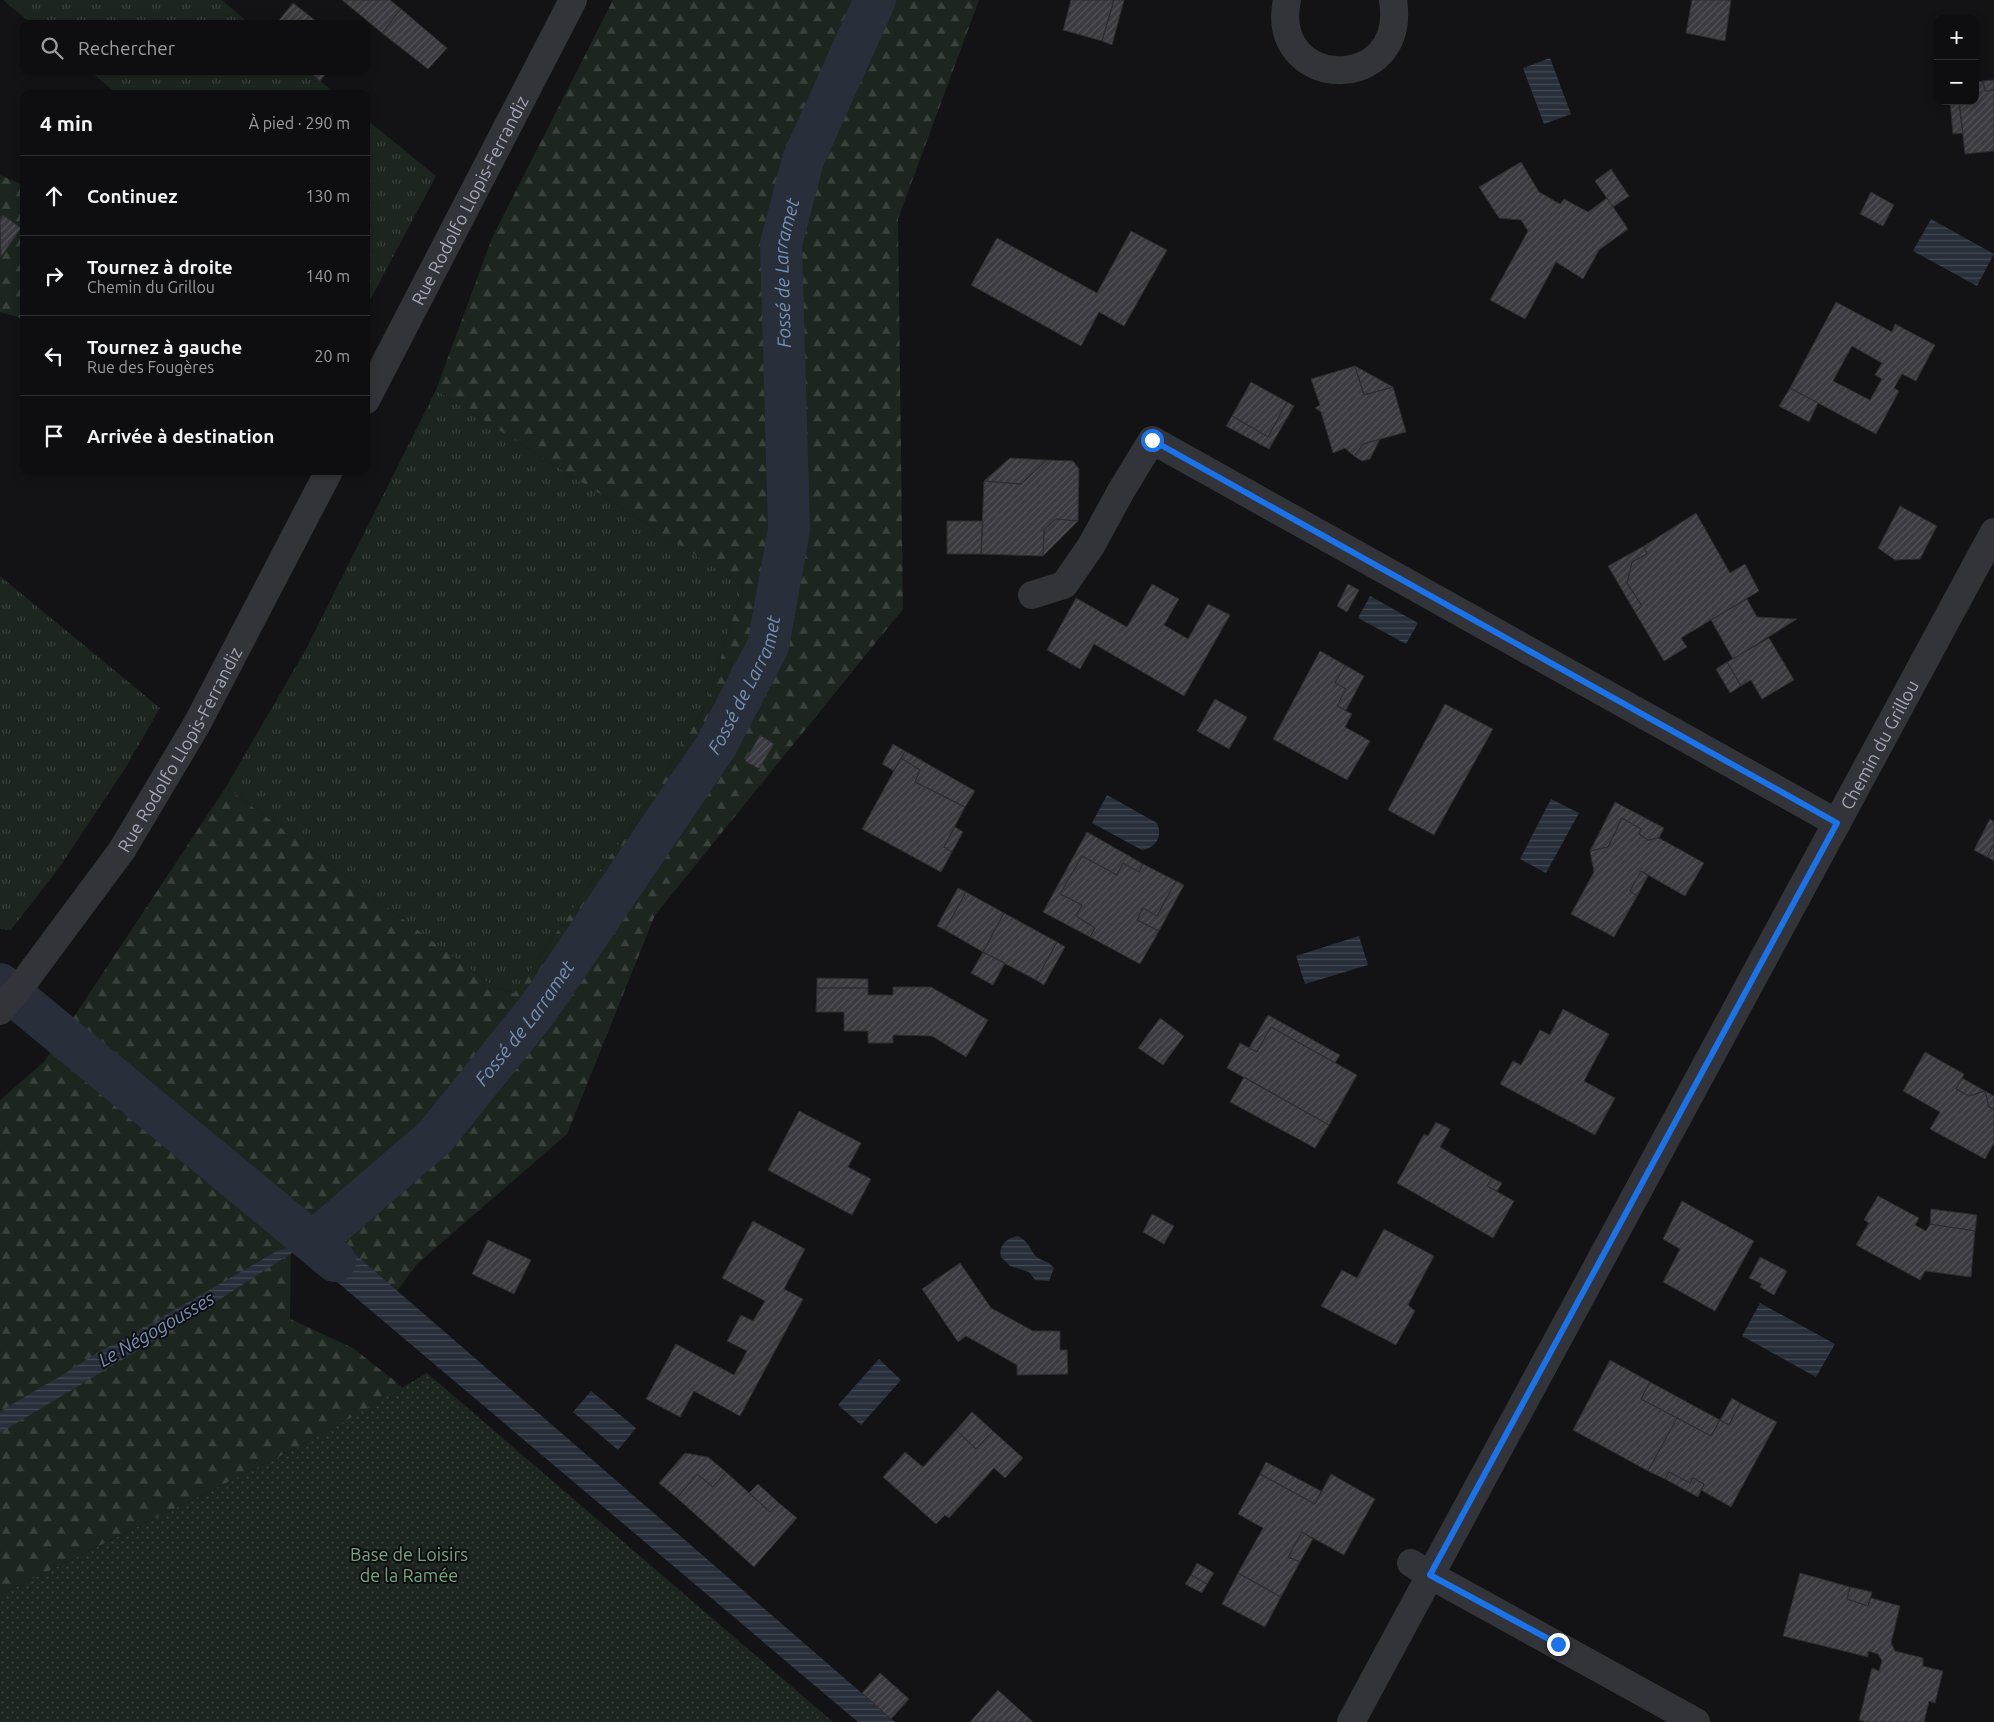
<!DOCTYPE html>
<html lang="fr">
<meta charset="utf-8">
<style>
body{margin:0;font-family:Ubuntu,sans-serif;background:#171719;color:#f1f3f6}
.controls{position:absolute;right:15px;top:15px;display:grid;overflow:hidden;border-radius:10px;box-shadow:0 2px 8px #0003}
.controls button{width:45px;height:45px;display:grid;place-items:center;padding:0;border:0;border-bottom:1px solid #2e2e30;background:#0e0e10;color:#f1f3f6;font:25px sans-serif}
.stop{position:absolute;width:15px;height:15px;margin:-11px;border:4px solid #1a73e8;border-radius:50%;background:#fff}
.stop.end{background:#1a73e8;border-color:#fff;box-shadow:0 1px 5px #0008}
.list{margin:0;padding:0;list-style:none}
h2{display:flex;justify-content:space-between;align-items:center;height:65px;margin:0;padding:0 20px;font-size:21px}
h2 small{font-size:16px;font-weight:400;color:#9b9c9f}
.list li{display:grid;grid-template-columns:32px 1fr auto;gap:15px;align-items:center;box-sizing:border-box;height:80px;padding:0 20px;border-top:1px solid #2e2e30}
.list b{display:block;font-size:19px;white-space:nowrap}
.list p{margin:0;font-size:16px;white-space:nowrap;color:#9b9c9f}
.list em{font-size:16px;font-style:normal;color:#9b9c9f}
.icon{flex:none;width:28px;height:28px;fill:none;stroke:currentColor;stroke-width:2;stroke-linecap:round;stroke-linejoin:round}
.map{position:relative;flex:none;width:1994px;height:1722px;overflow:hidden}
.search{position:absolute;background:#0e0e10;box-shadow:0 2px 8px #0003;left:20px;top:20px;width:350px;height:55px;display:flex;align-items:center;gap:12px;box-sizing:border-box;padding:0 18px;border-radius:10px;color:#9b9c9f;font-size:19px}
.panel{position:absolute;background:#0e0e10;box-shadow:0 2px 8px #0003;left:20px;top:90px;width:350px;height:385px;border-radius:10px}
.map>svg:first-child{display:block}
</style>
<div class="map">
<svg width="1994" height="1722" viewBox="0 0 1994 1722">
<defs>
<pattern id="grass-tufts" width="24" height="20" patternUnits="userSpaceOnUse" patternTransform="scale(1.25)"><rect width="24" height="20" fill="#1d251f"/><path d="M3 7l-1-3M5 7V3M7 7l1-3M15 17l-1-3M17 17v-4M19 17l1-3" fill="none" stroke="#3b423d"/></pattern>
<pattern id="forest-firs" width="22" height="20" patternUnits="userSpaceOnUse" patternTransform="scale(1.25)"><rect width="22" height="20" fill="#1d251f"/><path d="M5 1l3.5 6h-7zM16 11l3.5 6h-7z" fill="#3b423d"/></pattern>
<pattern id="park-dots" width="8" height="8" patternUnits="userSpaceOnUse" patternTransform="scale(1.25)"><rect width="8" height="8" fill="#1d251f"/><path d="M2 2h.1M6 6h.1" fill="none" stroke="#3b423d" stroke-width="1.8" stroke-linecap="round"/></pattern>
<pattern id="water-rules" width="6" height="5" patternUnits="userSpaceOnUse" patternTransform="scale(1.25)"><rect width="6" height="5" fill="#282f3a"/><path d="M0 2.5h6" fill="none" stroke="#444a54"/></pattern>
<pattern id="building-hatch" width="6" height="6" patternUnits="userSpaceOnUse" patternTransform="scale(1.25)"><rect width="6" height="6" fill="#3a3a40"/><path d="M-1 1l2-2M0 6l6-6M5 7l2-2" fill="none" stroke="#535459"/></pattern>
</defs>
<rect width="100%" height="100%" fill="#131315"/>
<!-- grass -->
<path fill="url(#grass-tufts)" d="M3,0H222L250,24H32Z
M90,71H308L336,94H117Z
M366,119L436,176L369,302L366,300Z
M436,390L743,585L707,703L652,796L514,993L494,987L226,787L306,649Z
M0,576L160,708L126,767L61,865L11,930L0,929Z"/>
<!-- forest -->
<path fill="url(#forest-firs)" d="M613,0H979L898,219L903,609L655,915L567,1134L417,1264L390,1300L291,1232L290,1319L353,1348L655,1587L309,1442L0,1595V1100L44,1062L226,787L494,987L514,993L652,796L707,703L743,585L436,390L492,238Z
M0,175L24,185V319L0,312Z"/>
<!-- park -->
<path fill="url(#park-dots)" d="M427,1373L833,1722H0V1595L309,1442Z"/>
<!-- water -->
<path fill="url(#water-rules)" d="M1550,58L1571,114L1544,124L1523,68Z
M1931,219L1994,254L1977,286L1913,251Z
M1370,596L1418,623L1406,644L1358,618Z
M1107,795L1157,823C1163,836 1156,848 1142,850L1092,823Z
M1551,799L1579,813L1546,873L1520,859Z
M1359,936L1368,965L1305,984L1296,956Z
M314,1228L334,1236L895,1722H858L298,1249L170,1331L0,1433V1412C20,1399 40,1388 61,1376C79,1365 95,1352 115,1344L277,1251L291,1247Z
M1018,1236C1031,1243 1029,1250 1037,1257C1043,1262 1047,1260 1054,1268L1049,1281L1035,1280L1029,1272L1010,1266L1001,1257C998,1245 1007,1238 1018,1236Z
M1760,1303L1835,1344L1816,1377L1742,1336Z
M879,1359L901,1380L861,1425L838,1405Z
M591,1391L636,1428L618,1450L573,1412Z"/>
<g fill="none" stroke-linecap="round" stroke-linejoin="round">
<!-- canal -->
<g stroke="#282f3a" stroke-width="42">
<path d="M0,984L335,1261"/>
<path id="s1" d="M313,1242L435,1137L538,1009L716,746L768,646L789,530L781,244L803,160L875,0"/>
</g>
</g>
<!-- building -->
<path fill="url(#building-hatch)" stroke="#2d2d31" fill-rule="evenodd" d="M342,0H390L401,9L382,33Z
M1071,0H1114L1102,41L1063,30Z
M1114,0H1124L1112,45L1102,41Z
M1692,0H1731L1725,41L1686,33Z
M293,3L320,24H276Z
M401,9L447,48L428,69L382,33Z
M309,71H328L320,81Z
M1994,80V90L1985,91L1983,81Z
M1983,81L1985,91L1994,90V151L1965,154L1959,101H1975V82Z
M1950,101H1959L1963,133L1953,134Z
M1521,162L1539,192L1560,204L1564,199L1588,212L1607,198L1628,229L1599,250L1583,279L1556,262L1525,319L1490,300L1528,231L1521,220L1499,218L1479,187Z
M1611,169L1629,196L1613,207L1595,181Z
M1871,192L1894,205L1883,226L1860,214Z
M3,215L21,228L1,257L0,220Z
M1131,231L1167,250L1124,326L1099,312L1081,346L971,285L997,238L1097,293Z
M1836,302L1892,332L1895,324L1935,345L1916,381L1902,374L1894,388L1899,391L1876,434L1790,388ZM1852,346L1882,363L1875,375L1882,379L1870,400L1833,381Z
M1355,366L1364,395L1393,387L1406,432L1363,444L1354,456L1345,448L1333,453L1321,412L1315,408L1320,405L1311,379Z
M1355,366L1393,387L1364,395Z
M1251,382L1287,402L1268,437L1232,416Z
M1790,388L1818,403L1809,422L1779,406Z
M1287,402L1294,406L1269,449L1226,426L1232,416L1268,437Z
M1380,439L1370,459L1362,461L1354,456L1363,444Z
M1010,458L1047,460L1021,484L984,481Z
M1047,460L1073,461L1079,469L1078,521L1056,519L1044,530L1043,556L981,554L984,481L1021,484Z
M1900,506L1937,526L1920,559L1895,560L1878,548Z
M1696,513L1730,573L1745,564L1759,591L1681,638L1687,647L1664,661L1635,612L1642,606L1627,583L1632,562L1647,554L1644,546Z
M1056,519L1078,521L1043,556L1044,530Z
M947,521H983L981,554H947Z
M1644,546L1647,554L1632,562L1627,583L1642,606L1635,612L1608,566Z
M1152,584L1179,599L1164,625L1188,639L1208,604L1230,615L1184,696L1094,644L1080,669L1047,650L1076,598L1127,627Z
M1348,584L1359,590L1347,612L1337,606Z
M1747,599L1757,617L1797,619L1733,659L1711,620Z
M1769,638L1794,680L1762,699L1751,680L1741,686L1727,662Z
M1320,651L1345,665L1335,683L1346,689L1337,706L1352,714L1345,727L1370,741L1347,780L1273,739Z
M1727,662L1741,686L1730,693L1716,669Z
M1345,665L1364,676L1346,710L1337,706L1346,689L1335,683Z
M1215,699L1247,717L1229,749L1197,731Z
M1445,704L1493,729L1434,835L1388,810Z
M760,735L774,744L759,769L745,761Z
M893,744L905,751L894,771L882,764Z
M905,751L975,791L965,807L915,782L920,770L901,758Z
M901,758L920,770L915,782L965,807L944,847L952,852L941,872L862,829Z
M1615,802L1664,828L1659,838L1648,840L1639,834L1641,829L1622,818L1608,847L1590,851Z
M1622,818L1641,829L1639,834L1648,840L1659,838L1704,863L1685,896L1641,871L1630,891L1637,896L1614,937L1571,914L1594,872L1590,851L1608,847Z
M1990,819L1994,822V844L1987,857L1974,850Z
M955,827L963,832L952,852L944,847Z
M1087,832L1143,864L1139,872L1123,863L1117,875L1082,856L1060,894L1082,905L1076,916L1095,928L1090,937L1043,912Z
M1994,844V861L1987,857Z
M1082,856L1117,875L1123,863L1139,872L1143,864L1176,881L1157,916L1143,908L1137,920L1159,931L1140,964L1090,937L1095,928L1076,916L1082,905L1060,894Z
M1641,871L1648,876L1637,896L1630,891Z
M1176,881L1184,885L1159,931L1137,920L1143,908L1157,916Z
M958,888L966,892L945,930L937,926Z
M966,892L1004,913L983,952L945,930Z
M1004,913L1057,942L1036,980L983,952Z
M1057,942L1065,947L1044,985L1036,980Z
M983,952L1005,963L993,985L971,973Z
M817,978L868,979V988H817Z
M893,987H931L988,1020L966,1057L932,1036L893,1035V1043H868V1031H844V1012H816L817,988H868V995H893Z
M1563,1009L1609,1034L1584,1081L1615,1098L1595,1135L1500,1084L1513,1061L1521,1065L1540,1030L1550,1035Z
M1268,1015L1340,1055L1335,1063L1271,1027L1257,1052L1249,1048Z
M1160,1018L1184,1036L1163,1065L1138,1048Z
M1271,1027L1357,1075L1329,1125L1227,1068L1240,1043L1257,1052Z
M1925,1052L1964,1074L1956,1089L1969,1096L1985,1091L1989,1107L1994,1109V1143L1985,1159L1930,1129L1940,1112L1903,1091Z
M1244,1077L1329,1125L1315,1148L1230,1102Z
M1962,1078L1985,1091L1969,1096L1956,1089Z
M1985,1091L1994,1096V1109L1989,1107Z
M799,1111L861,1143L848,1167L871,1179L852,1215L768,1170Z
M1436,1122L1450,1129L1440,1147L1492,1178L1487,1186L1514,1201L1493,1238L1397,1183L1424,1134L1428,1136Z
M1492,1178L1502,1183L1497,1191L1487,1186Z
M1878,1196L1919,1218L1915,1225L1926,1231L1930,1224L1975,1231L1971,1277L1925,1271L1920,1280L1856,1245L1869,1223L1864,1220Z
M1682,1201L1754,1241L1715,1311L1663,1282L1680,1249L1663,1239Z
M1931,1209L1977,1215L1975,1231L1930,1224Z
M1152,1214L1174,1226L1164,1244L1143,1232Z
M753,1221L805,1249L784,1289L803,1299L740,1416L694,1391L680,1417L646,1399L676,1344L734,1375L747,1351L727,1341L741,1315L753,1321L765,1301L722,1278Z
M1384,1229L1434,1256L1408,1305L1415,1311L1396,1345L1321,1306L1342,1270L1357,1278Z
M488,1240L531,1260L514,1294L472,1274Z
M1760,1257L1787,1271L1774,1295L1760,1287L1762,1284L1749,1278Z
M960,1263L991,1308L1033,1331H1060V1350H1067L1068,1374L1017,1375V1365L966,1336L958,1342L922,1289Z
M1610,1360L1650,1382L1641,1399L1677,1418L1648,1471L1573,1430Z
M1650,1382L1720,1420L1711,1436L1641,1399Z
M1732,1398L1740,1403L1729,1425L1720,1420Z
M1740,1403L1777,1422L1731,1507L1701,1490L1704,1484L1693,1478L1690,1483L1669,1472L1665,1479L1648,1471L1677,1418L1711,1436L1720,1420L1729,1425Z
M972,1412L993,1431L976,1449L956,1430Z
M956,1430L976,1449L993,1431L1023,1458L1005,1478L994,1468L949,1518L945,1515L936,1524L883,1477L905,1452L923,1467Z
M685,1453L708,1457L726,1472L713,1487L697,1474L677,1498L659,1483Z
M1266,1462L1321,1491L1315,1504L1260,1474Z
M726,1472L770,1512L779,1503L797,1518L754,1567L677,1498L697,1474L713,1487Z
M1669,1472L1690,1483L1693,1478L1704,1484L1698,1497L1665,1479Z
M1260,1474L1315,1504L1331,1474L1375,1499L1344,1555L1302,1532L1288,1557L1300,1562L1281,1597L1238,1573L1263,1528L1238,1514Z
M758,1484L779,1503L770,1512L749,1493Z
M1302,1532L1313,1539L1300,1562L1288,1557Z
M1197,1563L1214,1573L1207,1584L1191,1575Z
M1238,1573L1281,1597L1265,1627L1222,1604Z
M1800,1573L1850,1587L1847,1599L1868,1606L1871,1598L1900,1606L1891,1643L1895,1651L1923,1658V1666L1943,1671L1935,1703L1929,1701L1924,1722H1867L1859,1720L1872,1668L1879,1671L1882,1661L1878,1654L1868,1651V1657L1783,1636Z
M1191,1575L1207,1584L1202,1593L1185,1584Z
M1850,1587L1872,1592L1868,1606L1847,1599Z
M880,1673L909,1699L891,1719L862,1693Z
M998,1690L1033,1722H970Z"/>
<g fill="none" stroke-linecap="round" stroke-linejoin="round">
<!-- minor -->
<g stroke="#33343a" stroke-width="28">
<path d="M1287,0C1268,91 1408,96 1393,0"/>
<path id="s2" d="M366,400L573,0"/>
<path d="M1032,595L1064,585L1091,546L1121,491L1152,440L1837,823"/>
<path id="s3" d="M0,1011L27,978L122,850L197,724L329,471"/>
<path d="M1411,1563L1430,1575L1696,1722"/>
<path id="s4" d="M1351,1722L1994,532"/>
</g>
</g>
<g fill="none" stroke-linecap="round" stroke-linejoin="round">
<!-- route -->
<path stroke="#1a73e8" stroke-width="6" d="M1152,440L1837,823L1430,1575L1558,1644"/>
</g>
<g text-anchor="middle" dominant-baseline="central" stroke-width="4" stroke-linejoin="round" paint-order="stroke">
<!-- street labels -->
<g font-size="18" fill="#a3a6b7" stroke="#0e0e10">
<text stroke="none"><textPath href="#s2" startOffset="225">Rue Rodolfo Llopis-Ferrandiz</textPath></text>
<text stroke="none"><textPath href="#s4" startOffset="1111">Chemin du Grillou</textPath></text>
<text stroke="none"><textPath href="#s3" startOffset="318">Rue Rodolfo Llopis-Ferrandiz</textPath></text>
</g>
<!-- park labels -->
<g font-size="18" fill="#78a480" stroke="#0e0e10">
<text x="409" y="1554">Base de Loisirs<tspan x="409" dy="21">de la Ramée</tspan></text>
</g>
<!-- water labels -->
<g font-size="19" font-style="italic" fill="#7690b6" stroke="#0e0e10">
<text stroke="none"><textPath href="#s1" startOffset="1131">Fossé de Larramet</textPath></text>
<text stroke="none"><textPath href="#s1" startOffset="711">Fossé de Larramet</textPath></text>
<text stroke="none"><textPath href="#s1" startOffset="306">Fossé de Larramet</textPath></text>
<text transform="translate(156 1329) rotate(-30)">Le Négogousses</text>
</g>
</g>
</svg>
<div class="controls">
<button>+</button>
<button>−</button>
</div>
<div class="stop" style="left:1152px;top:440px"></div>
<div class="stop end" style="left:1558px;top:1644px"></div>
<div class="search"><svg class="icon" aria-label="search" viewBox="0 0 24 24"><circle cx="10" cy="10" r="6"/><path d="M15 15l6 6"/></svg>Rechercher</div>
<section class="panel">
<h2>4 min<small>À pied · 290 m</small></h2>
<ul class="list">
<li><svg class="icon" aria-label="ahead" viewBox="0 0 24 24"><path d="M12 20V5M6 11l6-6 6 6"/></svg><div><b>Continuez</b></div><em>130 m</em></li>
<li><svg class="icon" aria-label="right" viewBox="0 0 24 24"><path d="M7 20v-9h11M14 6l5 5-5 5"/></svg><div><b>Tournez à droite</b><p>Chemin du Grillou</p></div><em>140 m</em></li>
<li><svg class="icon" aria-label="left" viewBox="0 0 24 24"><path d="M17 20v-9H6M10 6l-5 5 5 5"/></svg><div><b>Tournez à gauche</b><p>Rue des Fougères</p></div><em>20 m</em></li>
<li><svg class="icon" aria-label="arrive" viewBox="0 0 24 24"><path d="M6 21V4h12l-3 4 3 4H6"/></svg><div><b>Arrivée à destination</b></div></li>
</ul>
</section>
</div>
